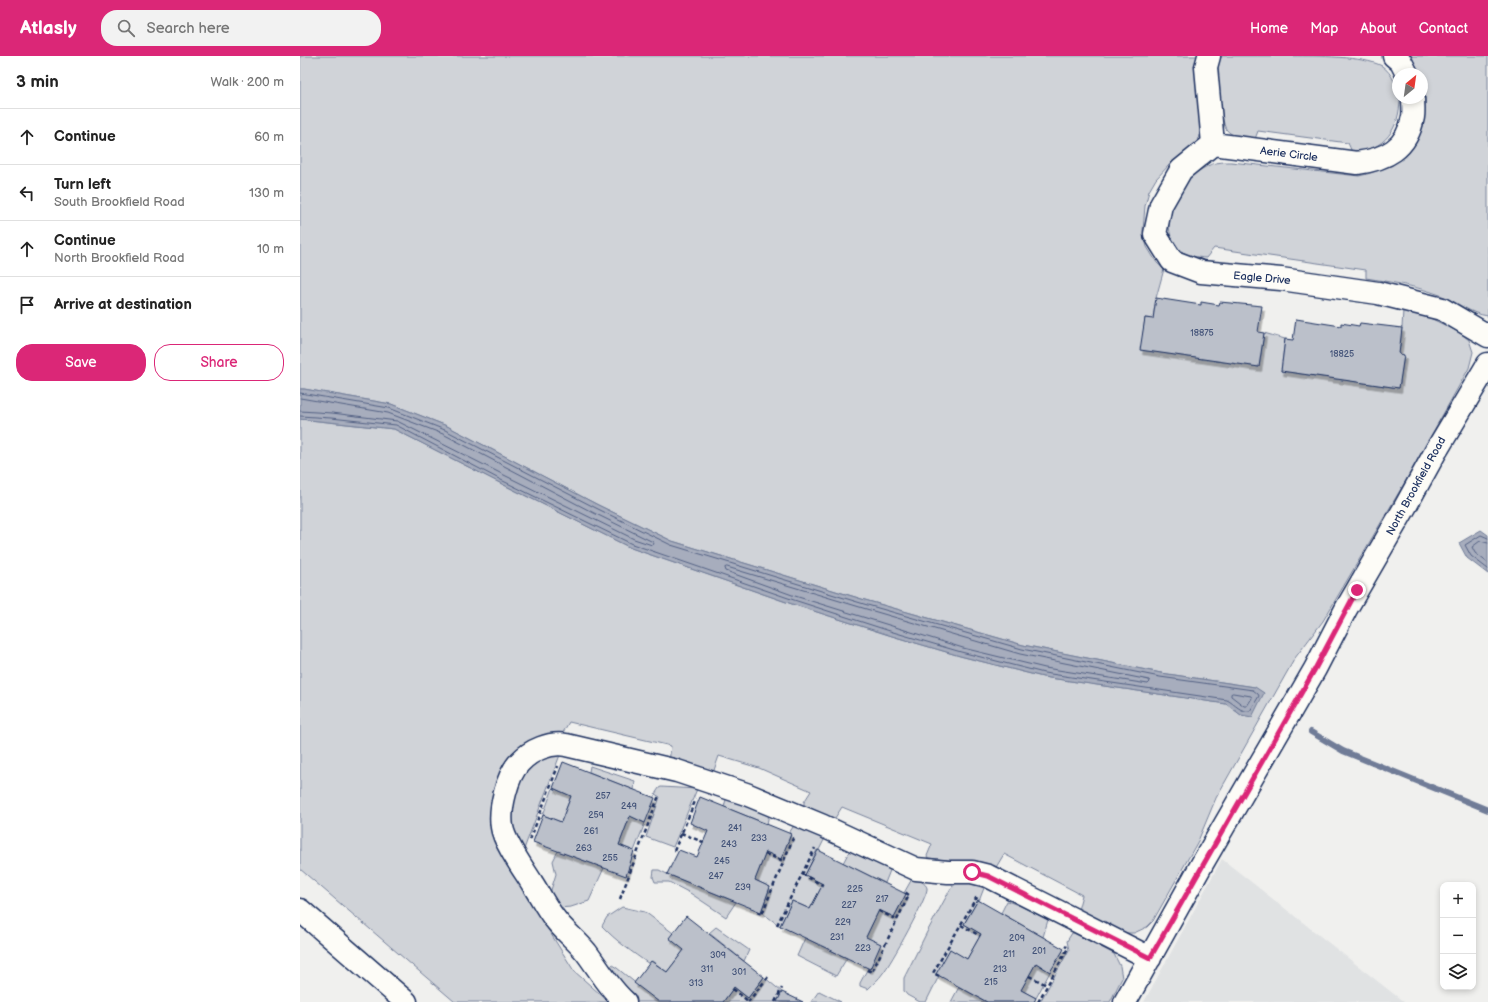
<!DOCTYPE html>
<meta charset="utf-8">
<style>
body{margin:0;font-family:"Balsamiq Sans",sans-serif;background:#f2f2f2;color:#222}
.controls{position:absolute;right:12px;bottom:12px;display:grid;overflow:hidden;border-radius:8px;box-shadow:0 2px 6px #0003}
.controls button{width:36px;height:36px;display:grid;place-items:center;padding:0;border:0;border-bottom:1px solid #e0e0e0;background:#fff;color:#222;font:20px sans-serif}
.compass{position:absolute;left:1092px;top:12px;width:36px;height:36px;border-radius:50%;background:#fff;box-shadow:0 2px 6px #0003;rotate:29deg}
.stop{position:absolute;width:12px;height:12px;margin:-9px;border:3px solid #db2777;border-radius:50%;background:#fff}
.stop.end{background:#db2777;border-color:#fff;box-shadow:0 1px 4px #0008}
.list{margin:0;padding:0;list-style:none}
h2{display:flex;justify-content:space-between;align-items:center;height:52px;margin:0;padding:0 16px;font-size:17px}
h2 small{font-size:13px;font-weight:400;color:#767676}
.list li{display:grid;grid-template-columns:26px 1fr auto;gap:12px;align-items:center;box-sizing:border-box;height:56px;padding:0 16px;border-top:1px solid #e0e0e0}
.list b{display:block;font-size:15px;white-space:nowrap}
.list p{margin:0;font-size:13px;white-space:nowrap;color:#767676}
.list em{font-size:13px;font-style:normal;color:#767676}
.actions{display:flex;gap:8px;padding:12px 16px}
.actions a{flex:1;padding:9px 0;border:1px solid #db2777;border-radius:16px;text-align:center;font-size:14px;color:#db2777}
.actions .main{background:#db2777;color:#fff}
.icon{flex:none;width:22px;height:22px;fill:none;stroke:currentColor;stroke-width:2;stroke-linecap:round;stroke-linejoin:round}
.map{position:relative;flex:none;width:1188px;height:946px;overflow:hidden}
header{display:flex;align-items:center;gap:24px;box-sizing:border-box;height:56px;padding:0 20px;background:#db2777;color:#fff}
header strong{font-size:19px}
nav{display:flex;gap:22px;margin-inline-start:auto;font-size:14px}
.search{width:280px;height:36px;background:#f2f2f2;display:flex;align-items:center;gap:10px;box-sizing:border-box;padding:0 14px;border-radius:16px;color:#767676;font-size:15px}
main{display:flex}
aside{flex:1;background:#fff}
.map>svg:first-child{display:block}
</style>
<header>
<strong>Atlasly</strong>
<div class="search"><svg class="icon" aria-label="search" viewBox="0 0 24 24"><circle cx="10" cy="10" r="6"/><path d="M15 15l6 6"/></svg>Search here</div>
<nav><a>Home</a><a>Map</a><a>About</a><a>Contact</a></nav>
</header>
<main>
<aside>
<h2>3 min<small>Walk · 200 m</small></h2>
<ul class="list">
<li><svg class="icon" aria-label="ahead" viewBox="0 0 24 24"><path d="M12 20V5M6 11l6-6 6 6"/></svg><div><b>Continue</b></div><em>60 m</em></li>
<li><svg class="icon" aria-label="left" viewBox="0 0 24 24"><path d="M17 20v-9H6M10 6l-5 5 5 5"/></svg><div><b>Turn left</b><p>South Brookfield Road</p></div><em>130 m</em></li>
<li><svg class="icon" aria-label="ahead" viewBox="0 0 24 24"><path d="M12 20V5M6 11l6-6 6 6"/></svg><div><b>Continue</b><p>North Brookfield Road</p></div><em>10 m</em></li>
<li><svg class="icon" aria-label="arrive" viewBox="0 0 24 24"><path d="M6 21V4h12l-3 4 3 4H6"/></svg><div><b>Arrive at destination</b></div></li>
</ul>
<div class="actions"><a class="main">Save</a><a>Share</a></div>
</aside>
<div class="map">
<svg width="1188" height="946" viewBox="0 0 1188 946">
<defs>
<filter id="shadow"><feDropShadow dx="2.5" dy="4.5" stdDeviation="0" flood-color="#0004"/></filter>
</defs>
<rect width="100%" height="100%" fill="#f0f0ee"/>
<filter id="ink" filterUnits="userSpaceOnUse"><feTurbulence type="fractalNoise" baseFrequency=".025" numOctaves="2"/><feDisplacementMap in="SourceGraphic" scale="8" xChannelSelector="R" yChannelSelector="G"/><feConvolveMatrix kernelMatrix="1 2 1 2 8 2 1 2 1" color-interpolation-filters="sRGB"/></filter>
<g filter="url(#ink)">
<!-- built -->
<path fill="#e0e2e3" d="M922,803L1104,946H844Z"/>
<!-- green -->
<path fill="#d0d3d8" stroke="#76819b" d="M0,0H897L896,27L901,79L895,88L870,108L856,123L849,135L845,150L843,175L847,191L857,207L864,213L856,242L853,263L845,262L841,294L959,311L964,277L985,283L981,315L1099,332L1104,299L1099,298L1102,272L1103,254L1128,261L1159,276L1169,284L1173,296L1169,312L1105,426L1023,565L995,602L916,742L898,785L853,865L847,871L834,877H822L778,854L782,839L704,798L695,813L664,806L628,802L627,800L632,788L542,751L535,762L533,763L508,752L504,749V746L511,735L459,712L419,700L413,717L369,706L371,690L269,666L261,680L196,734L223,833L274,915L309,946H155L0,813V363L94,373L200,427L331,492L492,548L592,580L660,600L743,621L927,648L941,659L955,631L861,617L723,589L565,544L372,485L298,449L147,370L91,348L4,333H0Z
M922,0C946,0 969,0 993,0C1016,0 1063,0 1082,10C1092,17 1098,31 1098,42H1100C1100,72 1085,95 1052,96L1048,87L958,75L955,83C946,82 932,82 926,73C921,66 916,13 919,5C920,3 921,2 922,0Z
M1106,0H1188V260C1170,258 1156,245 1140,239C1116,230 1091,226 1066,222V214L914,192L906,202C896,201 885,200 878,192C860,173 872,139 888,123C894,117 905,111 912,108C918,106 925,106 931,106L1059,120C1100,111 1124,90 1125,45C1125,36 1122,27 1122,18H1118L1111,6Z
M260,699L227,785L222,799C219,792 213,784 211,776C207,754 220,709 244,700C248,699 255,700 260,699Z
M290,710L335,725L334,734L289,716Z
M361,731L397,733L373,791L346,781L360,741L355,738L359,732Z
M253,732L271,740L261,766L243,759Z
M426,743L469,758L467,768L424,751Z
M330,760L345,767L334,795L319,789Z
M495,768L524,782V784L519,794H517L505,819L523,828L510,853L492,845L480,870L461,856L470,831L455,824L466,796L481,802L491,779L489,777Z
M551,792L591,812L585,827L543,807Z
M258,795L304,812L289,845L271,851L258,852L250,840L251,834L256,818L253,805Z
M354,814H359L367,818L436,846L426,861L390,837L369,826H355L353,821Z
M613,821C618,824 626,827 627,832C629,839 590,909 583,917C579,923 573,928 568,933L560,930V927L568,912L570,913L566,881L579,854L594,861L606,838L604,837Z
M667,824L684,832L679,845L678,844L664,868L681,878L667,903L650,894L639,920L626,946H620L607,939L604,935V922L627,876L651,832L659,825Z
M707,845L721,850L748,864L743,881L701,857Z
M322,851L345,856L373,877L384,894L367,916L352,905L349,908C332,896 316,885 302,870L307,861Z
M416,871L449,894L444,905L409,877Z
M772,877H774L814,898L820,910L822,922L810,946H740L769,894L767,885Z
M505,882L547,902L536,920L497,900Z
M736,907L750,916L736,942L721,934Z
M312,909L317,912L359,946H336L321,930L311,912Z
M464,921L482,936L477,946H423L434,931L448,942Z
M659,931L687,946H651Z
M519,935L541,946H511Z"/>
<!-- water -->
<path fill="#a7adbd" stroke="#6f7b97" d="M0,333H4L91,348L147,370L298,449L372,485L565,544L723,589L861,617L955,631L964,637L952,661L941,659L926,648L743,621L660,600L592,580L492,548L331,492L200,427L94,373L0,363Z
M1181,474L1188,479V518L1167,502L1159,487Z"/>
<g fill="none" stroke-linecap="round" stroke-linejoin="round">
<!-- shore -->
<path stroke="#536184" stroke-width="1" d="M0,337L89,352L145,374L296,452L371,489L564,548L722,593L860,621L953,634L958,638L959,640L950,655C941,657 935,648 927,644L744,617L661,596L593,576L494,544L332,488L201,424L96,369L31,362L0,360
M0,342L88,357L143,378L294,457L353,486L354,488L352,489L334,483L204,419L97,365L32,357L0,355
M1188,482L1181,479L1165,489L1171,500L1188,513
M1188,487L1180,485L1172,491L1175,497L1188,507
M427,511L563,552L720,598L849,624L850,626L848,628L745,612L663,592L495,540L426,515L425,512Z
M933,637L951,640L952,642L947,650H944L931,640V638Z"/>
<!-- stream -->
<path stroke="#6f7b97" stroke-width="6" d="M1011,676L1043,695L1188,754"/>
</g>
<!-- building -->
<path fill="#bbc0ca" stroke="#1b2f5e" filter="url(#shadow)" d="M856,242L901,249V246L919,249L920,246L962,250L958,276L964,277L959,311L840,294L845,262L853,263Z
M996,263L1041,270V267L1059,270L1060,267L1102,272L1099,298L1104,299L1099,332L981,315L985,283L993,284Z
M263,706L355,742L345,767L330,760L319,789L334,795L326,820L233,786L243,759L261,766L271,740L253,732Z
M400,741L491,778L481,803L466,796L455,824L470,831L461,856L367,818L379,794L397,801L408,775L390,767Z
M518,794L606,838L594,861L579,854L566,881L581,888L570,913L480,870L492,845L510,853L523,828L505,819Z
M678,844L764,893L750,916L736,907L721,934L736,942L734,946H687L636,918L650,893L667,903L680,880L681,878L664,868Z
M386,860L464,921L448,942L434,931L423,946H359L334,927L351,905L367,916L384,894L369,882Z
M482,936L503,946H477Z"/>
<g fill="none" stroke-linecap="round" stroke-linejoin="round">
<defs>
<path id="minor" d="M909,0L906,11L913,88
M1094,0L1101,6L1107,18
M913,88L881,114L861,149L855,178L872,205L901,216L981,223L1078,237L1142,253L1188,280
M913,88L1057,107C1086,103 1107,93 1113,61C1114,55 1113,48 1113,42
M325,946C309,932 299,913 286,896C276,884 264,875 255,863C246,852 240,839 232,827C224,814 204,786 202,771C199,753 207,719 220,706C231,694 250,686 266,689L377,715L446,738L523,770L616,813L648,816H672L688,820L850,902
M825,946L902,808L1015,613L1046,553L1104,453L1136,395L1188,308"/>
<path id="highway" d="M0,854L106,946"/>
</defs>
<!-- minor casing -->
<use href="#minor" stroke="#1b2f5e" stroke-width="25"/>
<!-- highway casing -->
<use href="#highway" stroke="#1b2f5e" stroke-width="25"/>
<!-- path -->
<path stroke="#1b2f5e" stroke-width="2.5" stroke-dasharray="4 3" stroke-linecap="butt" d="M381,777L403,786
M230,784L258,710
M374,795L396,743
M465,798L484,805
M502,818L522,829
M320,843L358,742L354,740
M579,855L597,864
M457,856L462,858L494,780
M477,869L515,792
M661,869L680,880
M567,914L572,916L609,839L605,836
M639,920L633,917L676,842L680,844
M729,920L747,929
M433,933L449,946
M448,946L468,921
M475,946L482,932
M738,946L768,892L765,890"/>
<!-- minor -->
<use href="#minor" stroke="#fdfcf7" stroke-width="22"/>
<!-- highway -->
<use href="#highway" stroke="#fdfcf7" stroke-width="22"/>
</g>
</g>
<g fill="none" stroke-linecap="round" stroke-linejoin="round" filter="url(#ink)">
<!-- route -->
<path stroke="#db2777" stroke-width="5" d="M672,816L688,820L850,902L1015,613L1057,534"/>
</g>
<g text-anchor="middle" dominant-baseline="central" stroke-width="4" stroke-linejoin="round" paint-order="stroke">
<!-- number labels -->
<g font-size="9" fill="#435379">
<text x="902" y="277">18875</text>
<text x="1042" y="298">18825</text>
<text x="303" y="740">257</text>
<text x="329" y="750">249</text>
<text x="296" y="759">259</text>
<text x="435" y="772">241</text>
<text x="291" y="775">261</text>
<text x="459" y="782">233</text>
<text x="429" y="788">243</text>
<text x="284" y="792">263</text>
<text x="310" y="802">255</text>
<text x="422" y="805">245</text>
<text x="416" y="820">247</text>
<text x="443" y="831">239</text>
<text x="555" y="833">225</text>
<text x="582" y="843">217</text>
<text x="549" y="849">227</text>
<text x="543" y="866">229</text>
<text x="537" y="881">231</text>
<text x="717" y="882">209</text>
<text x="563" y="892">223</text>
<text x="739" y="895">201</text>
<text x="709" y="898">211</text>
<text x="418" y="899">309</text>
<text x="407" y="913">311</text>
<text x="700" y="913">213</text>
<text x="439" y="916">301</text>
<text x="691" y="926">215</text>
<text x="396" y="927">313</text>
</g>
<!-- street labels -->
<g font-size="11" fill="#1b2f5e" stroke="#fdfcf7">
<text transform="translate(989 98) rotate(7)">Aerie Circle</text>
<text transform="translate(962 222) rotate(5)">Eagle Drive</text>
<text transform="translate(1116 430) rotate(-61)">North Brookfield Road</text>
</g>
</g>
</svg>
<div class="controls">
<button>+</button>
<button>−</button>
<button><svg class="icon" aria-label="layers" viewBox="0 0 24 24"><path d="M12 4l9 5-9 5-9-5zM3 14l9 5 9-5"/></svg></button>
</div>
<svg class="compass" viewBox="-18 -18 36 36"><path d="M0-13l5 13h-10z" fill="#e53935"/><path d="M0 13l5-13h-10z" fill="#767676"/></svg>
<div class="stop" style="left:672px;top:816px"></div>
<div class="stop end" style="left:1057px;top:534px"></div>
</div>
</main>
